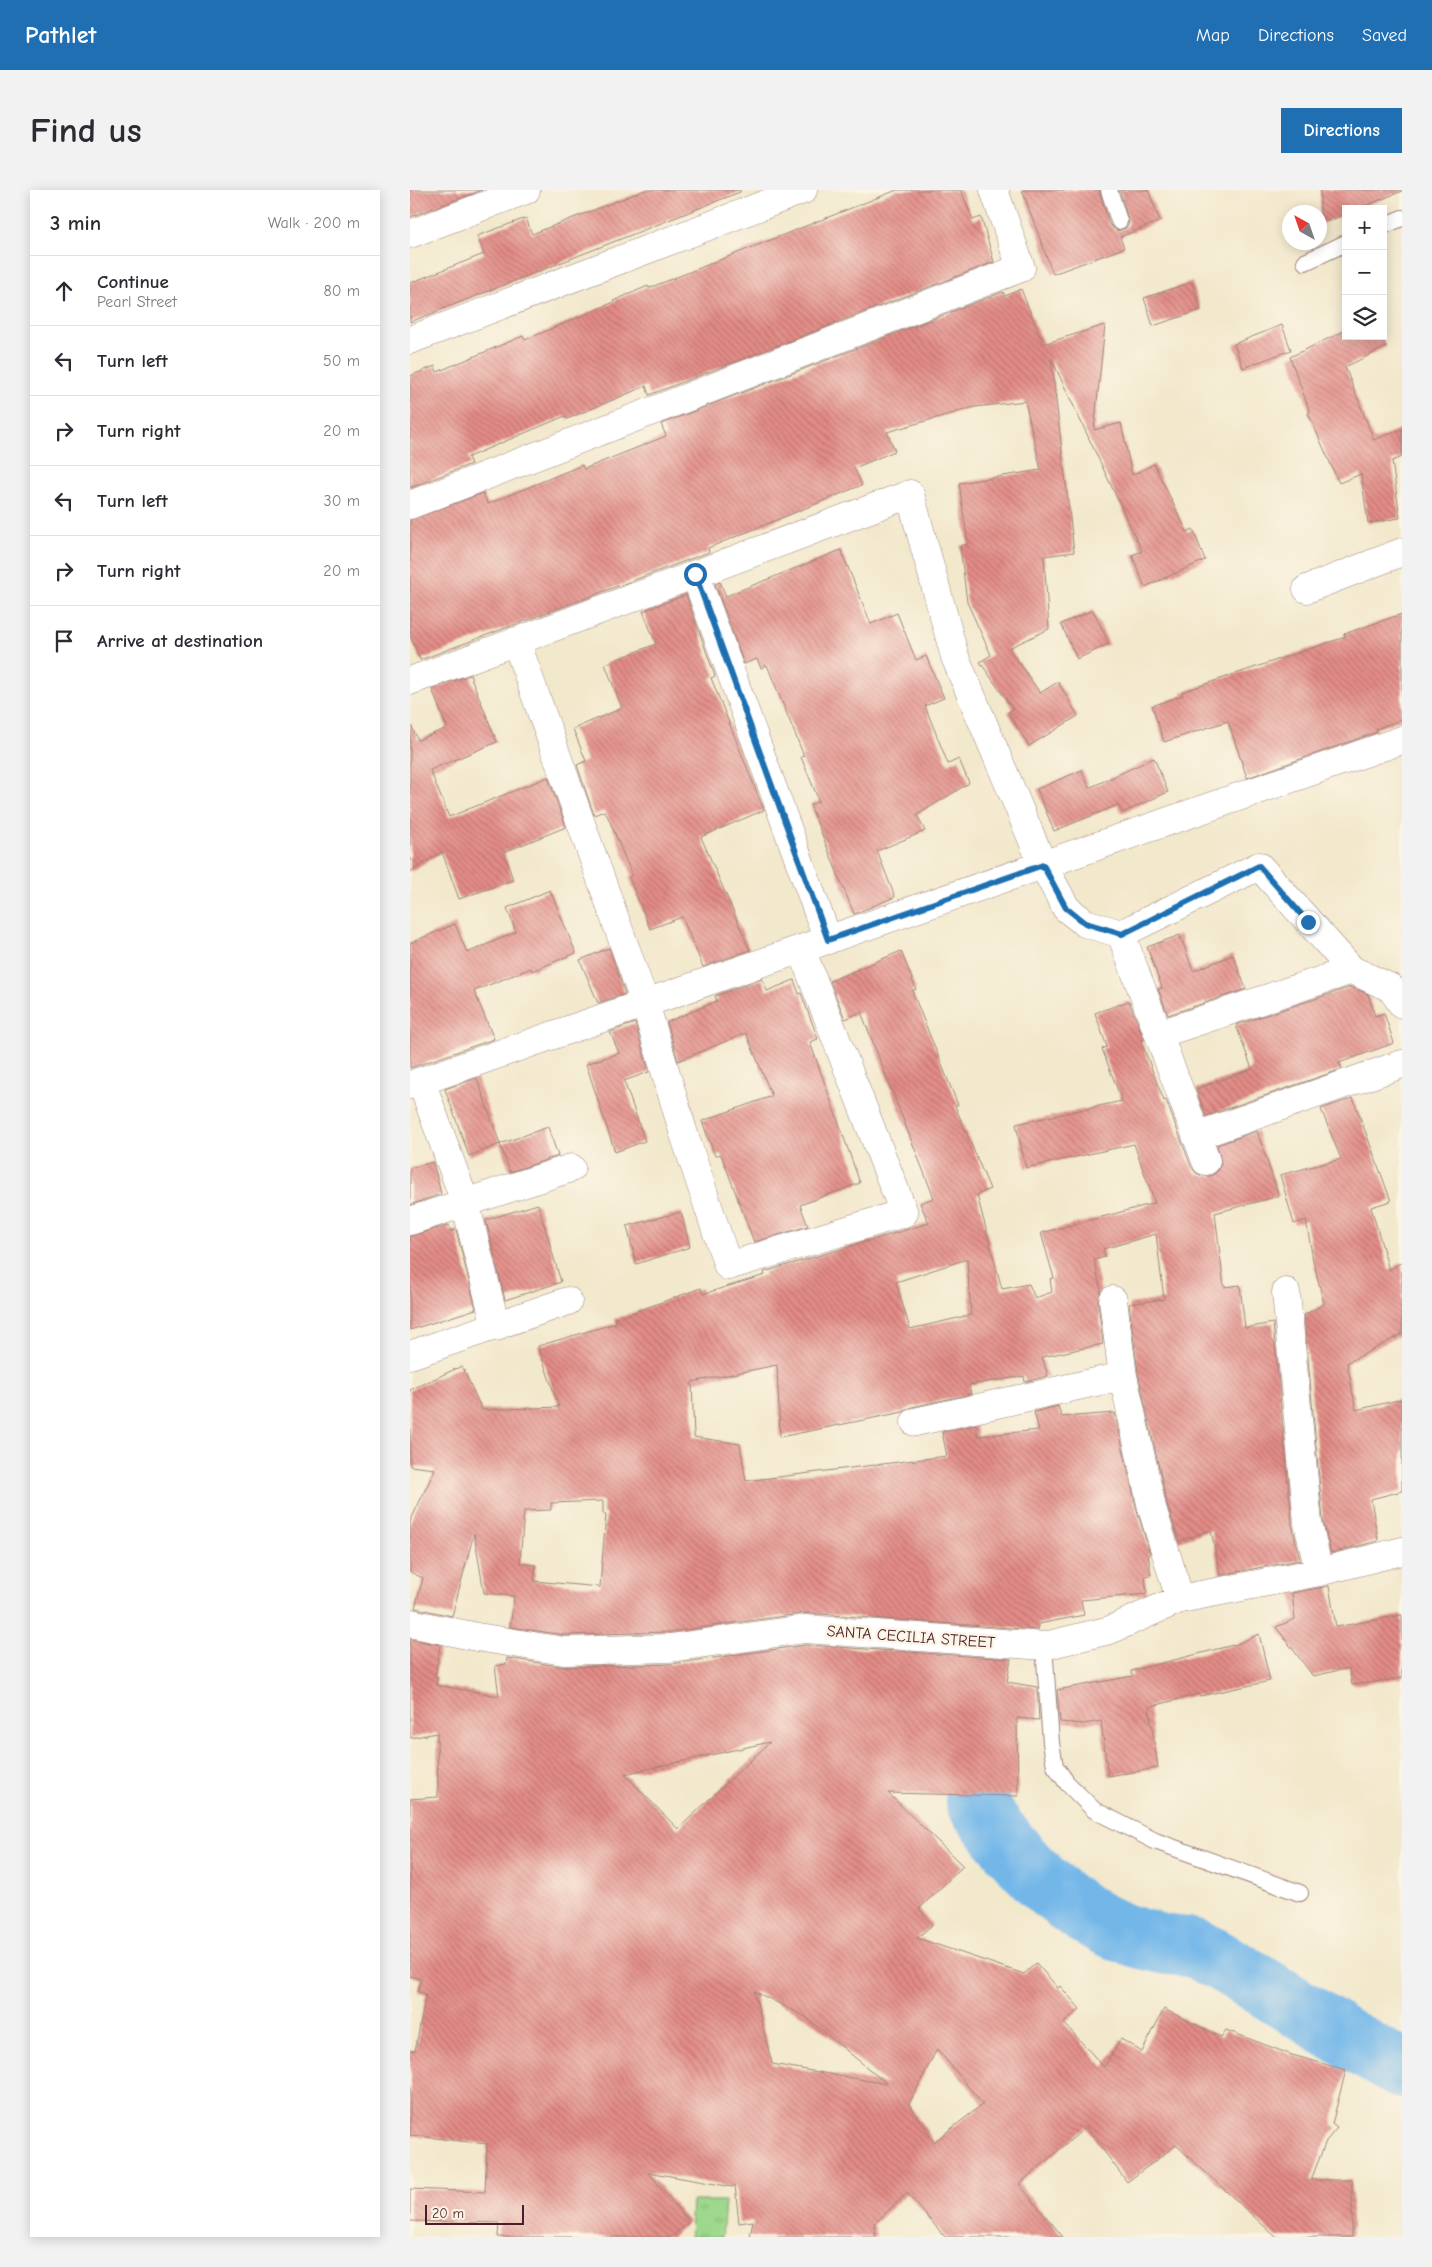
<!DOCTYPE html>
<meta charset="utf-8">
<style>
body{margin:0;font-family:"Comic Neue",sans-serif;background:#f2f2f3;color:#2b2b33}
.controls{position:absolute;right:15px;top:15px;display:grid;overflow:hidden;border-radius:0px;box-shadow:0 2px 12px #0003}
.controls button{width:45px;height:45px;display:grid;place-items:center;padding:0;border:0;border-bottom:1px solid #e1e1e2;background:#fff;color:#2b2b33;font:25px sans-serif}
.compass{position:absolute;left:872px;top:15px;width:45px;height:45px;border-radius:50%;background:#fff;box-shadow:0 2px 12px #0003;rotate:320deg}
.scale{position:absolute;left:15px;bottom:12px;width:99px;box-sizing:border-box;padding-left:5px;border:2px solid #4a1f2b;border-top:0;font-size:14px;line-height:18px;white-space:nowrap;color:#4a1f2b;-webkit-text-stroke:4px #fcf5e5;paint-order:stroke}
.stop{position:absolute;width:15px;height:15px;margin:-11px;border:4px solid #1f6fb2;border-radius:50%;background:#fff}
.stop.end{background:#1f6fb2;border-color:#fff;box-shadow:0 1px 5px #0008}
.list{margin:0;padding:0;list-style:none}
h2{display:flex;justify-content:space-between;align-items:center;height:65px;margin:0;padding:0 20px;font-size:21px}
h2 small{font-size:16px;font-weight:400;color:#7c7c81}
.list li{display:grid;grid-template-columns:32px 1fr auto;gap:15px;align-items:center;box-sizing:border-box;height:70px;padding:0 20px;border-top:1px solid #e1e1e2}
.list b{display:block;font-size:19px;white-space:nowrap}
.list p{margin:0;font-size:16px;white-space:nowrap;color:#7c7c81}
.list em{font-size:16px;font-style:normal;color:#7c7c81}
.icon{flex:none;width:28px;height:28px;fill:none;stroke:currentColor;stroke-width:2;stroke-linecap:round;stroke-linejoin:round}
.map{position:relative;flex:none;width:992px;height:2047px;overflow:hidden;border-radius:0px}
header{display:flex;align-items:center;gap:30px;box-sizing:border-box;height:70px;padding:0 25px;background:#1f6fb2;color:#fff}
header strong{font-size:24px}
nav{display:flex;gap:28px;margin-inline-start:auto;font-size:18px}
.intro{display:flex;align-items:center;justify-content:space-between;box-sizing:border-box;height:120px;padding:0 30px}
h1{margin:0;font-size:35px}
.button{padding:12px 22px;border-radius:0px;background:#1f6fb2;color:#fff;font-size:18px;font-weight:700}
main{display:flex;gap:30px;padding:0 30px}
aside{flex:1;background:#fff;border-radius:0px;box-shadow:0 2px 12px #0003}
.map>svg:first-child{display:block}
</style>
<header>
<strong>Pathlet</strong>
<nav><a>Map</a><a>Directions</a><a>Saved</a></nav>
</header>
<div class="intro"><h1>Find us</h1><a class="button">Directions</a></div>
<main>
<aside>
<h2>3 min<small>Walk · 200 m</small></h2>
<ul class="list">
<li><svg class="icon" aria-label="ahead" viewBox="0 0 24 24"><path d="M12 20V5M6 11l6-6 6 6"/></svg><div><b>Continue</b><p>Pearl Street</p></div><em>80 m</em></li>
<li><svg class="icon" aria-label="left" viewBox="0 0 24 24"><path d="M17 20v-9H6M10 6l-5 5 5 5"/></svg><div><b>Turn left</b></div><em>50 m</em></li>
<li><svg class="icon" aria-label="right" viewBox="0 0 24 24"><path d="M7 20v-9h11M14 6l5 5-5 5"/></svg><div><b>Turn right</b></div><em>20 m</em></li>
<li><svg class="icon" aria-label="left" viewBox="0 0 24 24"><path d="M17 20v-9H6M10 6l-5 5 5 5"/></svg><div><b>Turn left</b></div><em>30 m</em></li>
<li><svg class="icon" aria-label="right" viewBox="0 0 24 24"><path d="M7 20v-9h11M14 6l5 5-5 5"/></svg><div><b>Turn right</b></div><em>20 m</em></li>
<li><svg class="icon" aria-label="arrive" viewBox="0 0 24 24"><path d="M6 21V4h12l-3 4 3 4H6"/></svg><div><b>Arrive at destination</b></div></li>
</ul>
</aside>
<div class="map">
<svg width="992" height="2047" viewBox="0 0 992 2047">
<defs>
<pattern id="grass-tufts" width="24" height="20" patternUnits="userSpaceOnUse" patternTransform="scale(1.25)"><rect width="24" height="20" fill="#9dd88c"/><path d="M3 7l-1-3M5 7V3M7 7l1-3M15 17l-1-3M17 17v-4M19 17l1-3" fill="none" stroke="#89b979"/></pattern>
<pattern id="building-back-hatch" width="6" height="6" patternUnits="userSpaceOnUse" patternTransform="scale(1.25)"><rect width="6" height="6" fill="#e38c87"/><path d="M-1 5l2 2M0 0l6 6M5-1l2 2" fill="none" stroke="#ba726f"/></pattern>
</defs>
<rect width="100%" height="100%" fill="#fcf5e5"/>
<filter id="ink" filterUnits="userSpaceOnUse"><feTurbulence type="fractalNoise" baseFrequency=".02" numOctaves="2"/><feDisplacementMap in="SourceGraphic" scale="10" xChannelSelector="R" yChannelSelector="G"/><feConvolveMatrix kernelMatrix="1 2 1 2 8 2 1 2 1" color-interpolation-filters="sRGB"/></filter>
<filter id="wash" filterUnits="userSpaceOnUse"><feTurbulence type="fractalNoise" baseFrequency=".0096" numOctaves="4" result="noise"/><feDisplacementMap in="SourceGraphic" scale="20" xChannelSelector="R" yChannelSelector="G"/><feGaussianBlur stdDeviation="1.12" result="paint"/><feColorMatrix in="noise" values="0 0 0 0 0 0 0 0 0 0 0 0 0 0 0 0 0 1.4 0 .05"/><feComposite in="paint" operator="in"/></filter>
<g filter="url(#wash)">
<rect width="100%" height="100%" fill="#f2e8cc"/>
<!-- grass -->
<path fill="url(#grass-tufts)" stroke="#747c5c" d="M282,2011H315L312,2047H280Z"/>
<g fill="none" stroke-linecap="round" stroke-linejoin="round">
<!-- river -->
<path stroke="#73b7e9" stroke-width="60" d="M565,1612C606,1668 646,1717 713,1743C725,1748 740,1751 753,1754C767,1757 781,1755 793,1762C861,1798 924,1844 992,1879"/>
</g>
<g id="blocks">
<!-- building -->
<path fill="url(#building-back-hatch)" fill-rule="evenodd" d="M0,0H72L0,27Z
M235,0H330V2L0,132V93L74,64L67,46L116,28L122,44Z
M487,0H551L563,30L571,27L584,72L239,205L236,196L157,229L155,226L58,267L61,274L0,298V186L25,176L27,182L113,146L115,150L204,112L203,111L238,96L239,98Z
M612,0H689L699,34L707,41L716,38L719,33L710,0H738L750,31L710,47L714,58L643,84Z
M910,0H991L992,1L948,19H936V24L910,34Z
M782,92L791,120L743,136L734,108Z
M611,99L633,154L695,135L684,240L711,233L722,285L744,274L777,342L783,339L795,370L735,397L722,365L732,361L641,168L664,362L634,366L639,439L599,458L630,503L648,492L668,526L619,556L598,522L603,519L570,472L581,465L557,412L550,356L558,354L549,293L631,280L615,211L565,217L477,242L485,261L444,278L452,295L298,358L299,362L10,470L0,445V330L73,303L78,314L172,275L174,279L256,246L251,234L593,102L595,106Z
M872,135L881,160L833,178L824,154Z
M936,140V146H971L976,157L935,177L964,250L992,239V267L982,271L990,328L958,333L951,284L929,293L898,223L900,222L880,167Z
M431,360L461,434L487,423L506,470L516,466L534,508L515,516L538,574L549,569L559,593L507,625L515,641L467,661L485,707L444,724L400,615L409,611L391,567L394,566L357,475L351,478L347,469L334,474L305,394L310,392L316,406Z
M276,405L305,486L301,488L354,620L291,647L340,760L293,777L272,727L240,739L219,687L222,685L198,627L194,621L184,625L167,575L176,571L163,539L212,518L195,474L246,454L233,421Z
M683,420L699,454L667,469L651,434Z
M992,424V529L966,539L967,542L837,588L818,531L754,552L742,516L773,505L772,502L935,447L934,444Z
M60,485L87,552L20,580L39,627L138,587L156,637L94,662L103,690L49,709L32,662L0,682V533L8,550L37,538L22,499Z
M744,568L758,602L712,623L708,615L644,641L627,599L672,580L679,598Z
M140,700L166,763L122,781L121,778L64,801L84,849L0,878V753L45,734L57,763L106,742L97,718Z
M770,745L783,781L823,765L836,799L758,825L748,799L752,798L737,757Z
M199,758L215,804L188,813L170,770Z
M491,761L506,799L502,801L548,915L545,916L580,999L567,1005L592,1099L619,1094L625,1108L642,1102L640,1089L644,1088L631,1043L745,1013L724,954L616,978L606,934L712,911L692,859L697,857L685,823L719,811L734,850L731,851L754,911L756,910L781,976L786,983L793,986H801L808,981L811,973L807,955L847,941L869,1006L805,1023L814,1097L830,1095L835,1138L863,1133L882,1335L890,1370L810,1385L801,1340L769,1351L757,1314L728,1183L719,1114L754,1109L746,1044L693,1059L695,1067L684,1070L691,1101L688,1112L693,1154L632,1167L638,1186L615,1192L614,1186L559,1195L561,1204L502,1217L493,1222L370,1247L367,1175L282,1192L284,1247L330,1254L336,1291L537,1266L532,1242L566,1235L568,1246L629,1240L624,1222L648,1216L652,1227L705,1223L727,1321L740,1363L738,1364L741,1385L735,1386L737,1404L671,1410L674,1425L629,1434L628,1440L396,1423L259,1442L155,1445L100,1437L104,1406L74,1403L64,1343L42,1426L5,1418L13,1388L0,1382V1332L25,1279L0,1276V1200L52,1176L72,1220L149,1217L128,1156L206,1133L205,1129L291,1098L293,1104L355,1085L354,1082L519,1033L510,1013L524,1008L451,822L435,829L420,791ZM557,1069L561,1125L500,1139L486,1092ZM193,1311V1324H196L190,1397L124,1391L126,1375L110,1373L114,1321L141,1320V1313Z
M352,789L357,801L384,790L389,804L391,803L408,849L400,852L450,993L390,1015L398,1036L344,1052L311,964L305,966L292,931L362,906L336,843L268,871L257,832L307,811L305,806Z
M941,797L958,804L965,826L974,823L984,853L929,873L932,879L796,926L786,899L842,879L826,835Z
M225,833L239,882L214,891L235,951L205,962L176,874L209,863L200,842Z
M67,888L90,954L59,966L35,899Z
M943,908L981,1011L961,1017L979,1080L992,1072V1144L937,1173L946,1220L992,1209V1301L961,1309L968,1351L921,1363L913,1331L894,1125L914,1114L903,1070L896,1030L884,1034L870,985L931,969L911,919Z
M138,937L148,966L100,982L90,954Z
M23,972L31,1004L0,1015V978Z
M128,1014L151,1092L95,1110L76,1030Z
M271,1022L280,1057L226,1074L217,1036Z
M39,1035L40,1041L46,1040L66,1119L0,1140V1046Z
M919,1396L926,1437L992,1425V1488L942,1495L939,1478L903,1486L866,1437L885,1429L882,1403Z
M849,1444L860,1491L790,1506L789,1504L739,1517L748,1578L698,1586L691,1531L674,1534L650,1532L647,1500L723,1486L721,1481L827,1454Z
M0,1449L30,1455L25,1487H27L26,1495L89,1506L85,1476L96,1474L97,1468L154,1477L261,1474L396,1455L601,1469L597,1492L627,1497L629,1530L607,1528L608,1606L478,1603L553,1676L509,1719L522,1735L507,1748L614,1784L626,1773L648,1798L650,1796L670,1819L654,1833L694,1877L711,1849L732,1862L754,1819L811,1847L816,1840L882,1865L936,1880L922,1934L927,1938L916,1951L901,1990H942V2047H866L766,1955L717,1992L676,1937L609,1994L653,2047H535L497,2003L464,2034L466,2047H340L343,2031L329,2033L325,1995L322,1997L238,1982L279,2032L261,2047H88L89,2033L0,2031V1999L75,2002L77,1954L0,1945V1860L5,1861L16,1804L8,1802L11,1789L0,1786V1609L28,1607L27,1543L0,1548ZM360,1552L268,1639L214,1584ZM344,1801L396,1827L477,1894L362,1874ZM527,1859L573,1914L524,1952L499,1914Z"/>
</g>
</g>
<g filter="url(#ink)">
<use href="#blocks" fill-opacity="0" stroke="#9e847c" stroke-width="1"/>
<g fill="none" stroke-linecap="round" stroke-linejoin="round">
<defs>
<path id="lane" d="M699,0L709,31
M973,36L992,28
M895,72L936,53
M634,1456L641,1553L645,1576L657,1593L684,1620L745,1651L890,1703"/>
<path id="street" d="M0,44L116,0
M0,150L393,0
M0,315L611,78L584,0
M285,384L418,750
M897,399L992,362
M106,451L235,813L273,941L318,1076L494,1023L391,759
M0,491L500,304L545,467L633,675L656,718L675,733L711,744L796,971
M711,744L849,676L942,780L981,798L992,814
M750,844L942,780
M11,891L55,1012L86,1137
M0,895L992,550
M786,946L992,874
M0,1031L161,978
M876,1102L898,1333L909,1382
M703,1110L713,1186L742,1318L770,1409
M0,1165L158,1111
M505,1232L713,1186
M0,1433L67,1447L154,1461L260,1458L395,1439L634,1456L700,1440L770,1409L909,1382L992,1361"/>
</defs>
<!-- lane casing -->
<use href="#lane" stroke="#9e847c" stroke-width="18"/>
<!-- street casing -->
<use href="#street" stroke="#9e847c" stroke-width="29"/>
<!-- lane -->
<use href="#lane" stroke="#fff" stroke-width="16"/>
<!-- street -->
<use href="#street" stroke="#fff" stroke-width="28"/>
</g>
</g>
<g fill="none" stroke-linecap="round" stroke-linejoin="round" filter="url(#ink)">
<!-- route -->
<path stroke="#1f6fb2" stroke-width="6" d="M285,384L418,750L633,675L656,718L675,733L712,744L849,676L898,732"/>
</g>
<g text-anchor="middle" dominant-baseline="central" stroke-width="5" stroke-linejoin="round" paint-order="stroke">
<!-- street labels -->
<g font-size="16" fill="#4a1f2b" stroke="#fcf5e5">
<text transform="translate(501 1447) rotate(4)">SANTA CECILIA STREET</text>
</g>
</g>
</svg>
<div class="controls">
<button>+</button>
<button>−</button>
<button><svg class="icon" aria-label="layers" viewBox="0 0 24 24"><path d="M12 4l9 5-9 5-9-5zM3 14l9 5 9-5"/></svg></button>
</div>
<svg class="compass" viewBox="-18 -18 36 36"><path d="M0-13l5 13h-10z" fill="#e53935"/><path d="M0 13l5-13h-10z" fill="#7c7c81"/></svg>
<div class="scale">20 m</div>
<div class="stop" style="left:285px;top:384px"></div>
<div class="stop end" style="left:898px;top:732px"></div>
</div>
</main>
